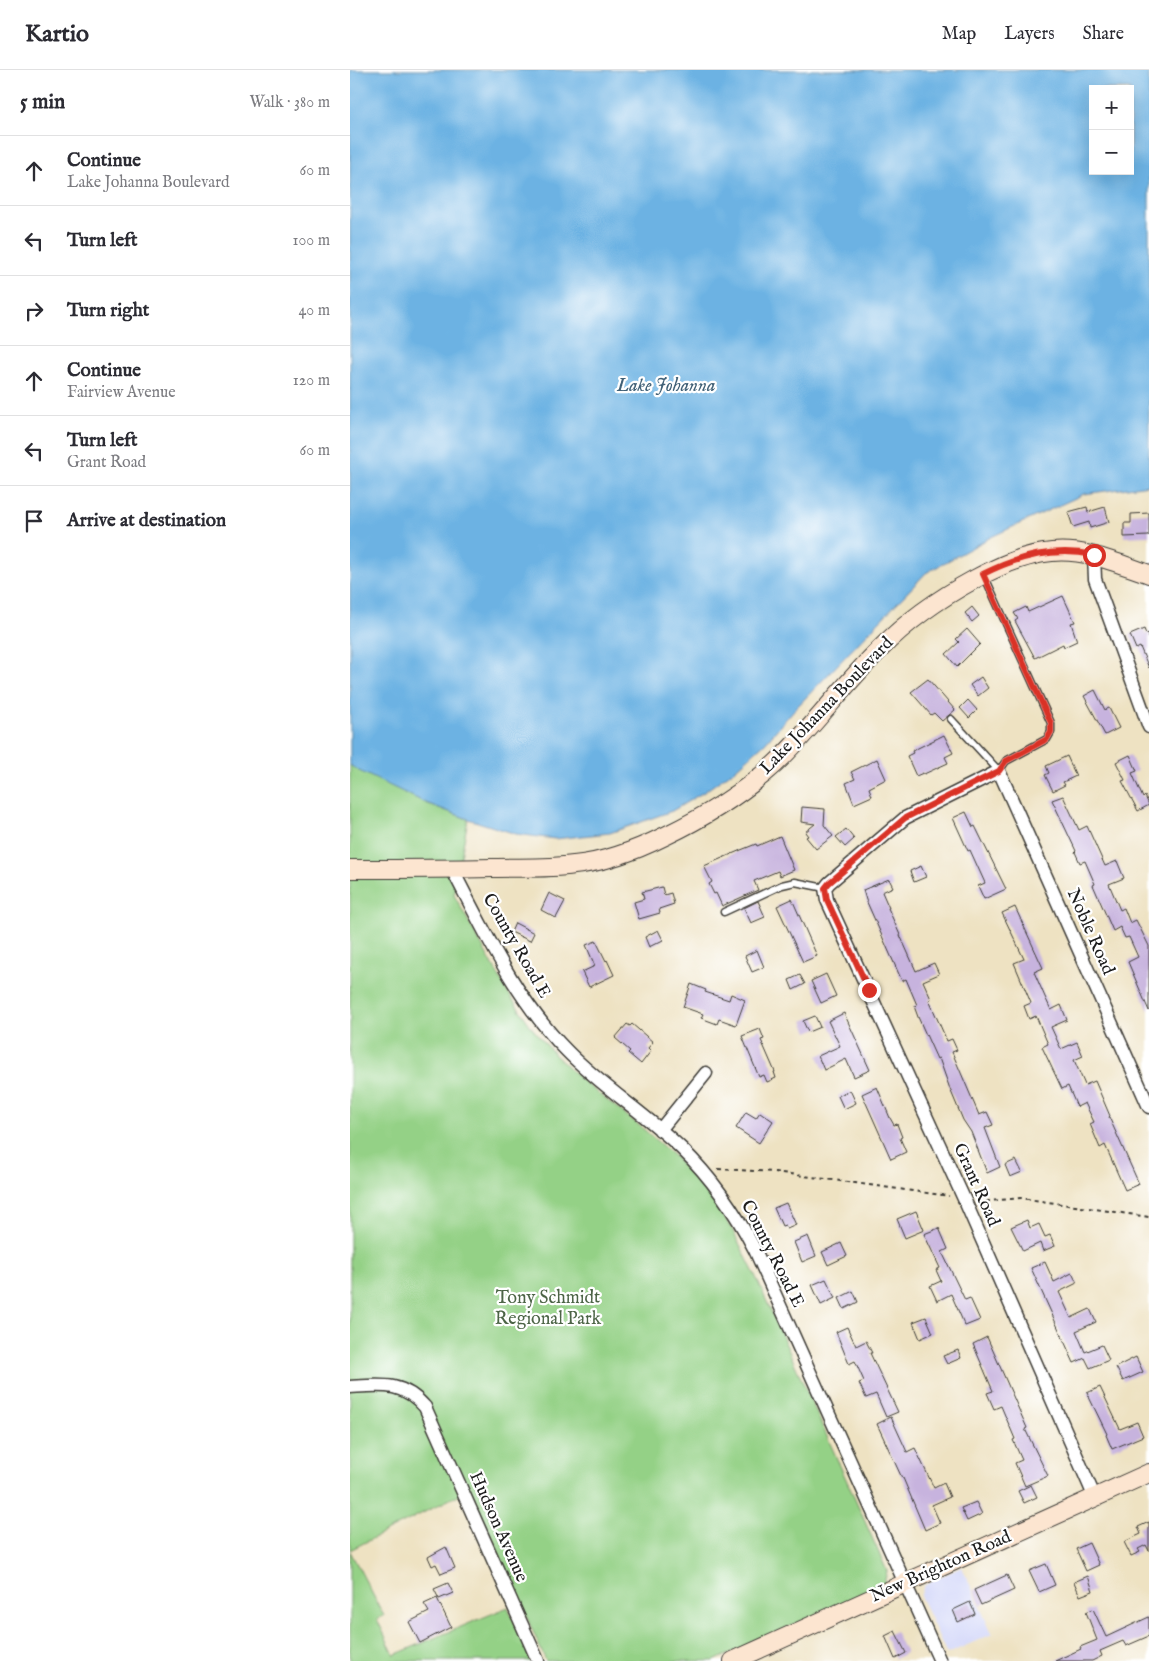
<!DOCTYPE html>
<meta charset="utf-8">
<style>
body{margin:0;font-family:"IM FELL English",serif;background:#f2f2f3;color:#2b2b33}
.controls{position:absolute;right:15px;top:15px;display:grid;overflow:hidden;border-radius:0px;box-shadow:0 5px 20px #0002}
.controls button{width:45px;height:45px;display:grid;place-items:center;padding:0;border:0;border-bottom:1px solid #e1e1e2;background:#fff;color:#2b2b33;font:25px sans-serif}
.stop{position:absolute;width:15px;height:15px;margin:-11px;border:4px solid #d93025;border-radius:50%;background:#fff}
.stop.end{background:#d93025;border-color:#fff;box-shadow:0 1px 5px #0008}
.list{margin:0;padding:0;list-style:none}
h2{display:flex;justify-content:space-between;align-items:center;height:65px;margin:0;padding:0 20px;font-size:21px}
h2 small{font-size:16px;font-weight:400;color:#7c7c81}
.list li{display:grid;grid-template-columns:32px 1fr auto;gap:15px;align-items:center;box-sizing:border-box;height:70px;padding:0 20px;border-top:1px solid #e1e1e2}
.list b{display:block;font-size:19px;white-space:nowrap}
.list p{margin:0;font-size:16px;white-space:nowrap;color:#7c7c81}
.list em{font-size:16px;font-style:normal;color:#7c7c81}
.icon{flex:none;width:28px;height:28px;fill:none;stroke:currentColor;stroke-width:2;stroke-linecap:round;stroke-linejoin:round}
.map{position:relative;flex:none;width:799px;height:1591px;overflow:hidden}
header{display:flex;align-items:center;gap:30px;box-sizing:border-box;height:70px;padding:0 25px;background:#fff;border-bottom:1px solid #e1e1e2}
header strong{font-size:24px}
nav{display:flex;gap:28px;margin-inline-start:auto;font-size:18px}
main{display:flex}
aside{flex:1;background:#fff}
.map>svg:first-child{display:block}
</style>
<header>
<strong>Kartio</strong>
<nav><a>Map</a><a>Layers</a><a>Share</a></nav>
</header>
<main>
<aside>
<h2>5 min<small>Walk · 380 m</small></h2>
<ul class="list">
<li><svg class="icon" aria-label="ahead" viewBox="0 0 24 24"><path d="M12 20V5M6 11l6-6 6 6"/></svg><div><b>Continue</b><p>Lake Johanna Boulevard</p></div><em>60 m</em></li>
<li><svg class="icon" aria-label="left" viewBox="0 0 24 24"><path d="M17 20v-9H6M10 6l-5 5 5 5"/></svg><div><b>Turn left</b></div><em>100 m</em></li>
<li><svg class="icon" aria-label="right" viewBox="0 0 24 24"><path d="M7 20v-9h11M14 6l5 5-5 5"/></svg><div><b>Turn right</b></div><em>40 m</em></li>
<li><svg class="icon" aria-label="ahead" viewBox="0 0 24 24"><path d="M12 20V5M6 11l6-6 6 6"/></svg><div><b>Continue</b><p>Fairview Avenue</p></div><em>120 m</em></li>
<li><svg class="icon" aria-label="left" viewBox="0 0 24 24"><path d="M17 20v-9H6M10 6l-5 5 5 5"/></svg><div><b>Turn left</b><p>Grant Road</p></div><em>60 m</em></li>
<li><svg class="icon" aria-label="arrive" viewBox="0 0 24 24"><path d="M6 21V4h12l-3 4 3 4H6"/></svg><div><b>Arrive at destination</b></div></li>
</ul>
</aside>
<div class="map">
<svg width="799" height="1591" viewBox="0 0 799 1591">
<rect width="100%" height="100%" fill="#fff"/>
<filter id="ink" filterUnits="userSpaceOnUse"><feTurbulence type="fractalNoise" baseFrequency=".02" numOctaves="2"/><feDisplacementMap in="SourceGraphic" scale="10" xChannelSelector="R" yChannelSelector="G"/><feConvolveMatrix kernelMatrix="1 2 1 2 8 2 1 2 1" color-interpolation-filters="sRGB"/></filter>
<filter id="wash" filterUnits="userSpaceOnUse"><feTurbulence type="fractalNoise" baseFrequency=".0096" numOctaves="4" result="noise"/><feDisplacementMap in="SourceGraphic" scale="20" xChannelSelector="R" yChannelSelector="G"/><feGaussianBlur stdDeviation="1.12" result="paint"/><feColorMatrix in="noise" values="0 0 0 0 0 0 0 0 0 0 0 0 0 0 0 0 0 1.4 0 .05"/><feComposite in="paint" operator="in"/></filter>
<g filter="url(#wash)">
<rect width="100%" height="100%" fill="#eee2c2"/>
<!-- built -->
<path fill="#d4d8f9" d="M612,1497L642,1564L597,1584L571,1528V1524L574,1516L581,1511Z"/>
<!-- green -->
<path fill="#94d186" stroke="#587651" d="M0,695L76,733L118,749L104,825L157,921L182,958L206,986L234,1012L290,1056L324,1086L344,1108L364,1132L381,1157L405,1205L537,1501L534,1514L364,1591H196L120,1419L0,1480Z
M0,1481L34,1546L27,1549L44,1585L158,1537L181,1591H0Z"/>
<!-- water -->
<path fill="#6cb2e3" stroke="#446780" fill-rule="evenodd" d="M0,0H799V415L734,424L641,467L576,503L443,641L415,673L386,699L354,722L322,741L260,763L205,769L166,764L118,749L76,733L7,700L0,695ZM743,19H780V101H743Z"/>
<g id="blocks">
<!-- building -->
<path fill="#c7b3de" d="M737,437L738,442L755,437L759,452L740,458L739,452L723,457L718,442Z
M799,443V466L774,467V453H781V444Z
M713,526L725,552L721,553L727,571L714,577L713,574L685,588L665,551L668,549L664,543L676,537L678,542Z
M622,537L629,546L622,552L615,543Z
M617,559L630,574L607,597L596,584L609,572L606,569Z
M794,559L796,564L799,563V598L790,577L786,579L780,565Z
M631,607L638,618L628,626L620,615Z
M578,609L605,640L592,651L584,643L581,645L561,622Z
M745,620L755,640L759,638L769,658L755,665L734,626Z
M618,630L627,640L619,648L610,638Z
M594,665L603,683L595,687L598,693L574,704L573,703L566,706L557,686L563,683L562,681Z
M780,685L787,701L782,703L793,728L795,726L799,735L788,741L772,711L775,710L766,692Z
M717,686L726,706L713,712L715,715L703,721L695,705L699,703L696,696Z
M527,689L536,709L519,718L522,726L504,734L496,713L505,709L501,702Z
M713,726L729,760L737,756L755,796L767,791L774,808L759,814L770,840L774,838L780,853L786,850L799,876V941L778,892L788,887L779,867L775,868L770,857L763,861L743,815L745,814L735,791L730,793L725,782L726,781L702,730Z
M452,737L475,739L474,755L483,766L466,779L456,767L458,766L455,762L465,754L451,752Z
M616,742L623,757L625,756L656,819L634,829L628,816L635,813L620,780L618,781L603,748Z
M496,759L504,769L495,777L486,767Z
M430,766L444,800L430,806L428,801L404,811L408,820L372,836L366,823L364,824L359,814L362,812L354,796L391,780L406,774L407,776Z
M571,796L576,807L564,812L560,801Z
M539,809L543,817L532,822L539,838H538L566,901L584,893L589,904L573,911L581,929L579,930L597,971L602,969L607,980L602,982L629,1045L637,1042L643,1055L635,1058L650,1097L637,1103L621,1062L613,1050L600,1019L589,988L587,989L568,947L564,936L567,935L556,909L552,911L516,830L513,820Z
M312,817L314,825L321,823L324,834L309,839L310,843L289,849L284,832L294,829L292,822Z
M199,823L215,831L206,848L191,840Z
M442,829L467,886L453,892L427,836Z
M408,831L415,847L401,853L394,838Z
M665,837L693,898L684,902L695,927L701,940L711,935L717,950L701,957L711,979L727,972L733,986L724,990L735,1015L745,1011L760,1046L759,1047L789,1114L775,1120L755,1075L750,1078L740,1054L744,1052L735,1033L727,1037L718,1016L712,1019L692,977L698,974L686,946L679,949L674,936L681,933L664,893L674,889L652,843Z
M165,853L184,863L180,871L161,862Z
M308,860L313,870L299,877L295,867Z
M246,871L256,891L257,890L264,905L239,917L232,902L245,896L236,875Z
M407,880L414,897L402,902L395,886Z
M476,904L486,926L471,933L461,911Z
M450,905L455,914L443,920L439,910Z
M341,914L356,920L355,922L379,930L381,924L395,930L386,955L369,949L367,954L351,948L353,944L333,937Z
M494,943L520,1000L504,1007L496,989L474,1000L468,986L490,976L478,951Z
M465,946L470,957L458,962L453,951Z
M277,954L280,956L282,954L303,972L298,978L301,981L291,994L278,983L280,981L265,968Z
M410,959L414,969L411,970L425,1002H424L426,1008L417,1012L414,1005L409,1007L392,966Z
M527,1017L540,1048L544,1055L547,1054L552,1067L550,1068L556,1082L541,1089L512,1024Z
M500,1020L506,1033L494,1039L488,1026Z
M396,1042L406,1048L410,1042L423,1051L409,1073L386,1058Z
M666,1090L672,1102L660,1107L655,1095Z
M436,1133L446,1155L437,1159L435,1155L432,1156L424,1138Z
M566,1141L574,1160L555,1168L547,1149Z
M677,1150L680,1158L689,1154L695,1167L700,1165L705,1176L693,1181L690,1173L673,1181L661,1157Z
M589,1158L598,1179L592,1182L615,1230L620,1228L630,1250L615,1256L601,1224L587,1231L580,1216L591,1211L586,1200L590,1198L574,1164Z
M458,1166L466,1186L452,1192L444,1172Z
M491,1173L497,1186L478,1195L472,1182Z
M695,1192L704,1212L722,1203L727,1213L709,1222L721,1248L740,1239L746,1252L726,1261L735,1282L752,1275L759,1290L740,1298L735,1288L724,1293L681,1198Z
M476,1209L485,1228L471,1235L462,1215Z
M503,1221L508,1232L494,1239L489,1228Z
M576,1247L583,1263L570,1269L563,1252Z
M497,1257L506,1276L516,1271L522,1283H520L548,1342L536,1347L526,1324L516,1328L509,1313L514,1311L505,1291L499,1294L486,1262Z
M637,1267L677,1358L675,1359L698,1406L675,1416L665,1393L672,1390L663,1370L665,1369L651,1336L644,1339L637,1323L643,1321L623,1274Z
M608,1280L611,1288L597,1294L593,1286Z
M786,1287L793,1302L773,1311L766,1297Z
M750,1317L770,1359L787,1352L793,1366L762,1379L756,1365L757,1364L737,1323Z
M541,1347L557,1382L565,1378L584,1418L594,1413L600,1427L582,1435L590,1453L575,1460L553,1408H552L527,1354Z
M681,1415L687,1427L674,1433L668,1421Z
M626,1432L632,1444L617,1451L611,1438Z
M799,1452V1481L796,1475L788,1479L790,1482L781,1486L774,1472L791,1464L788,1457Z
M739,1473L749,1495L736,1501L726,1479Z
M96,1477L105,1498L91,1504L86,1494L82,1496L78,1487Z
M696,1494L705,1515L689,1522L679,1501Z
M657,1505L664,1520L631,1535L624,1520Z
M738,1506L743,1521L730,1526L724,1512Z
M98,1513L103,1523L89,1529L84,1519Z
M87,1528L101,1557L70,1573L59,1552L79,1542L74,1534Z
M620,1532L625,1544L608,1552L603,1540Z
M743,1539L756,1567L799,1547V1566L776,1576L773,1571L750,1581L752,1586L742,1591H705L731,1579L730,1577L747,1570L736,1542Z
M545,1561L556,1583L545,1589L535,1566Z"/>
</g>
</g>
<g filter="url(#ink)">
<use href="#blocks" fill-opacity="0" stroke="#3c3a35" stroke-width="1"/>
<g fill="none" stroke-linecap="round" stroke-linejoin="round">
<defs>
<path id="lane" d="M601,649L649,701L656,691L697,669L701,662V653L634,505
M374,842L432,815L445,812L475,818"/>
<path id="street" d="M744,485L745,509L799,657
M102,799C135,862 166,930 217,981C252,1017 296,1044 332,1079C362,1108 386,1143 405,1180L590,1591
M310,1060L356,1003
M0,1317C31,1315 53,1311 75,1337L188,1591
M745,1428L615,1131L477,830L475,818L479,813L555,748L649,701L799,1037"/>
<path id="secondary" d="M0,799C47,799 94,799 142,798C169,797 197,799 224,795C255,792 287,780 315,766C355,747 392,724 425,694C463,658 493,615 530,579C558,550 590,528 625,509C649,496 675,484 702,482C737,479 767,493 799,504
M383,1591L799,1403"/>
</defs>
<!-- lane casing -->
<use href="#lane" stroke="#3c3a35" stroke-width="9"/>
<!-- street casing -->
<use href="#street" stroke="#3c3a35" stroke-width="15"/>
<!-- secondary casing -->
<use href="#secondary" stroke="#3c3a35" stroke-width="20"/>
<!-- path -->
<path stroke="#3c3a35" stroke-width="2" stroke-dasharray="4 4" stroke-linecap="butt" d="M368,1099L425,1102L599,1126
M628,1132L671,1128L799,1147"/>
<!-- lane -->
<use href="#lane" stroke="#fff" stroke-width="6"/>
<!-- street -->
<use href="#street" stroke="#fff" stroke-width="12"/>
<!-- secondary -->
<use href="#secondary" stroke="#fce5d0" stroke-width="18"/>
</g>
</g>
<g fill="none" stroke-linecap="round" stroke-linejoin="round" filter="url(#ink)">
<!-- route -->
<path stroke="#d93025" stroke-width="6" d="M519,920L477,830L475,818L479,813L555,748L649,701L656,691L697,669L701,662V653L633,504C669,486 704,477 744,485"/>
</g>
<g text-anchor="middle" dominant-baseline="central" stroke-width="4.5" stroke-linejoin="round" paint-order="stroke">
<!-- street labels -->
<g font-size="18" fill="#1c1c1c" stroke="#fff">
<text transform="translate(477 636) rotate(-46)">Lake Johanna Boulevard</text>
<text transform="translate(740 862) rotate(66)">Noble Road</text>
<text transform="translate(166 876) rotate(60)">County Road E</text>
<text transform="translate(626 1115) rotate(66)">Grant Road</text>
<text transform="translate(422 1184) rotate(63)">County Road E</text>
<text transform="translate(148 1457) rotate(66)">Hudson Avenue</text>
<text transform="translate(591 1497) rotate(-24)">New Brighton Road</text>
</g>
<!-- park labels -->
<g font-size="18" fill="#4c6446" stroke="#fff">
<text x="198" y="1228">Tony Schmidt<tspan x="198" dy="21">Regional Park</tspan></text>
</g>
<!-- water labels -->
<g font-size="19" font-style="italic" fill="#406076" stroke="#fff">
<text x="316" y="316">Lake Johanna</text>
</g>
</g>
</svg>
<div class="controls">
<button>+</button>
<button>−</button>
</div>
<div class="stop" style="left:744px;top:485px"></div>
<div class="stop end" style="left:519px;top:920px"></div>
</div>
</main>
